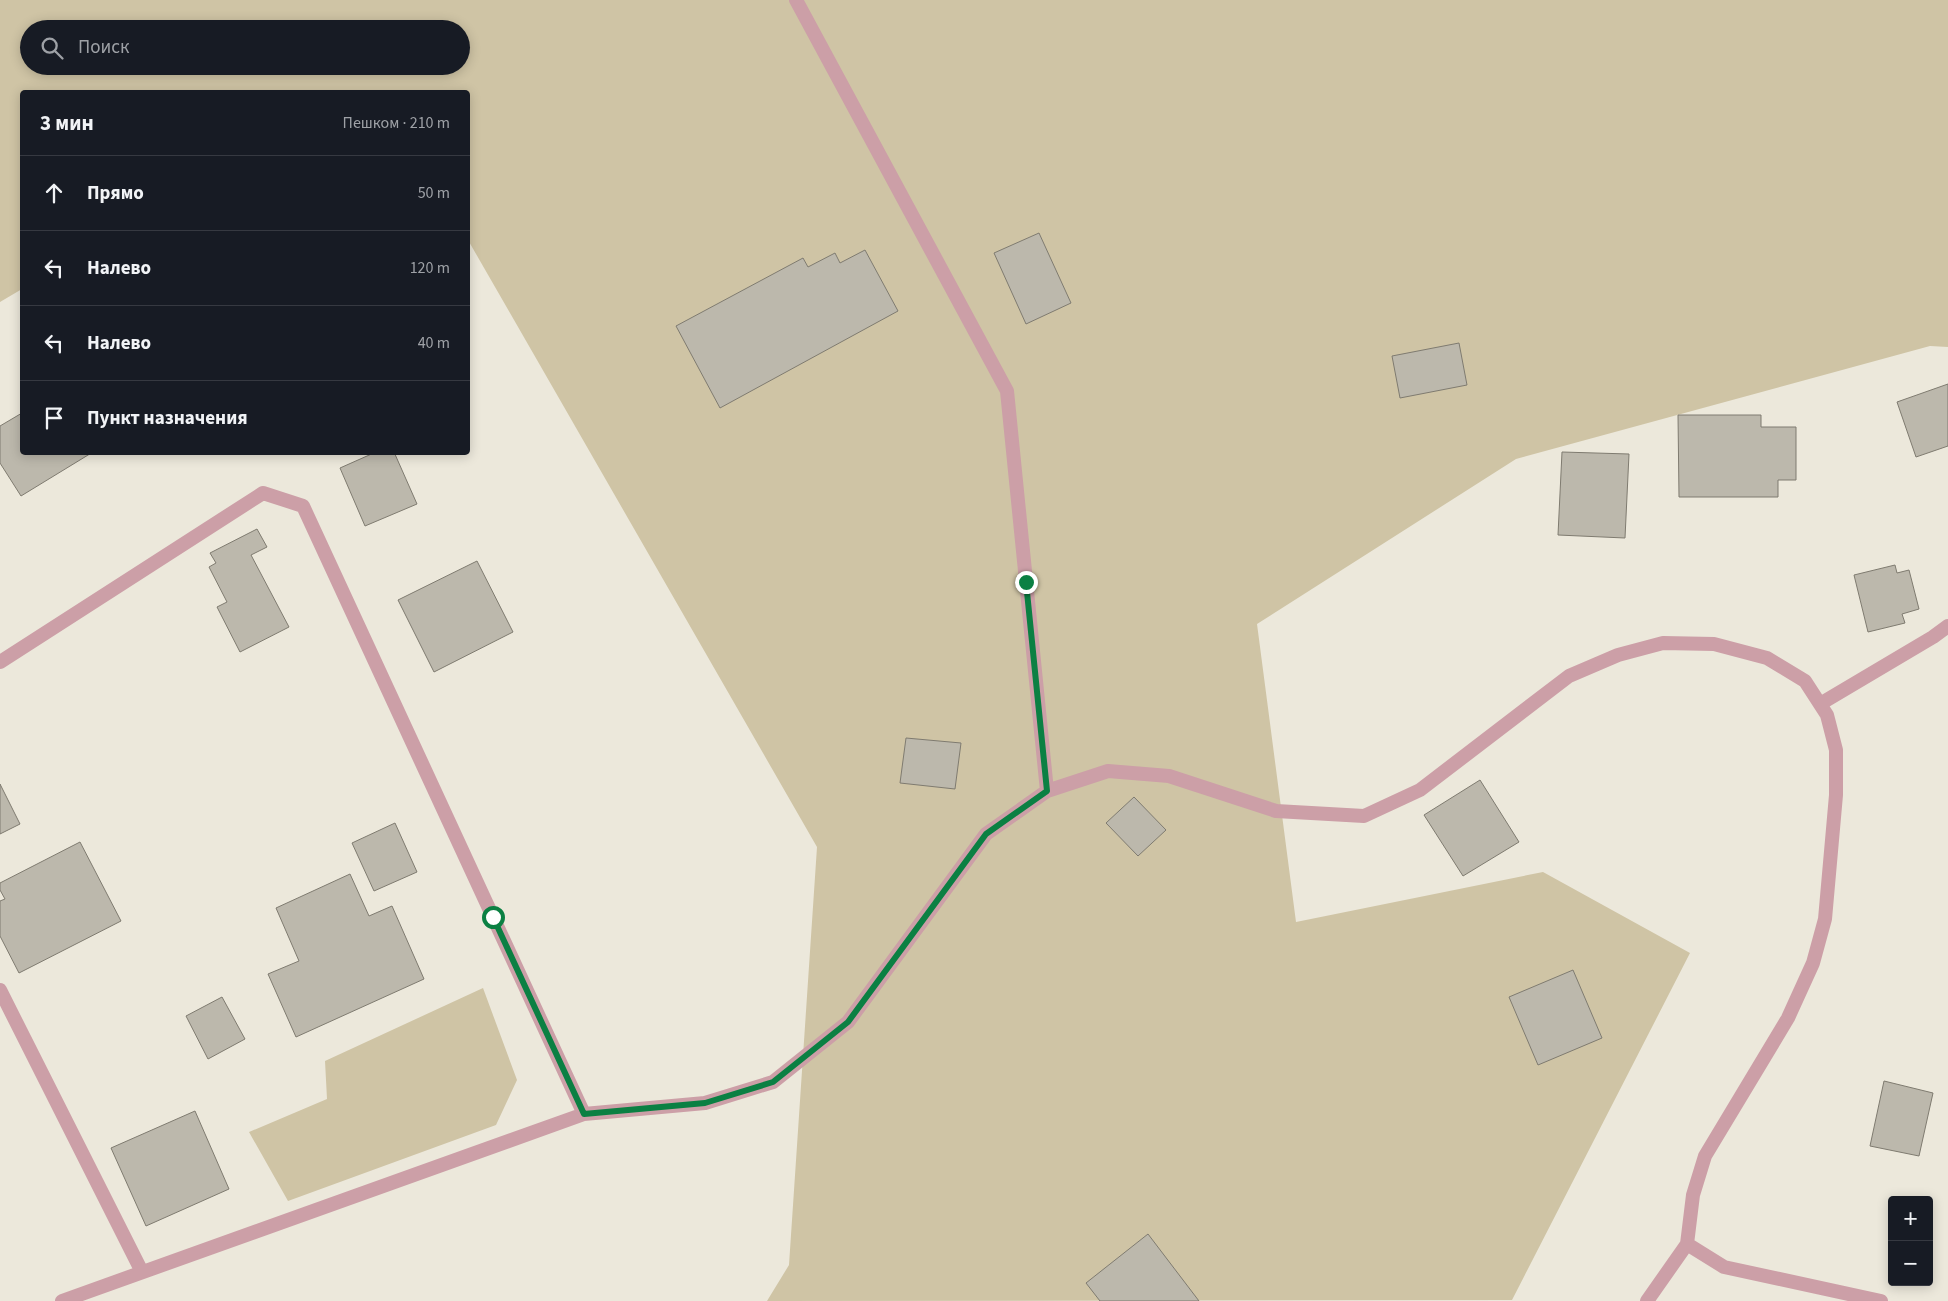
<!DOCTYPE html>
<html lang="ru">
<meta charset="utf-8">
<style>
body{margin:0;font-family:"Source Sans 3",sans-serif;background:#242831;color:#f1f3f6}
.controls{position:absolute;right:15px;bottom:15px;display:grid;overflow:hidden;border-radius:5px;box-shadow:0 2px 12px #0003}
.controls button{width:45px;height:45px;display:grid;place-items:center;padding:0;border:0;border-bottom:1px solid #363941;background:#171b24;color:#f1f3f6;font:25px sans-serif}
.stop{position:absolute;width:15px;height:15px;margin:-11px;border:4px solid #0b8043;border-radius:50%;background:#fff}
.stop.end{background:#0b8043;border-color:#fff;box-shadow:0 1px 5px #0008}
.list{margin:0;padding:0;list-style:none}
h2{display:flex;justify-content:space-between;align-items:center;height:65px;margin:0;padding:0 20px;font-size:21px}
h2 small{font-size:16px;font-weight:400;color:#9ea1a6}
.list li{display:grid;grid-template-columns:32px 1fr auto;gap:15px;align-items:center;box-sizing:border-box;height:75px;padding:0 20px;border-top:1px solid #363941}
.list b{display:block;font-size:19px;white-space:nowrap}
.list em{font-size:16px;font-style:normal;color:#9ea1a6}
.icon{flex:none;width:28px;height:28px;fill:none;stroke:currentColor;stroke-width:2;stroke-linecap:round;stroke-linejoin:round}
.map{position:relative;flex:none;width:1948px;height:1301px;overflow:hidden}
.search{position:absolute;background:#171b24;box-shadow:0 2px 12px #0003;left:20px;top:20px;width:450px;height:55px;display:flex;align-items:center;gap:12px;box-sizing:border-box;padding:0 18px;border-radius:28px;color:#9ea1a6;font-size:19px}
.panel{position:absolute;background:#171b24;box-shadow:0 2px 12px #0003;left:20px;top:90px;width:450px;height:365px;border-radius:5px}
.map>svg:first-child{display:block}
</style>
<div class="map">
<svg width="1948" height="1301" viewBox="0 0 1948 1301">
<rect width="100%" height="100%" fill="#ece8db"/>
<!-- green -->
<path fill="#cfc4a5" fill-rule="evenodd" d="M0,0H1948V347L1930,346L1516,459L1257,624L1296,922L1543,872L1690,953L1512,1300L767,1301L789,1265L817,847L468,240V92H22V289L0,302ZM29,29H461V66H29Z
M483,988L517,1080L496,1125L288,1201L249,1132L327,1099L325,1061Z"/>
<!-- building -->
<path fill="#bcb8ac" stroke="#7f7b70" d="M1039,233L1071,303L1026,324L994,253Z
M865,250L898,311L720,408L676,326L803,258L808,267L835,253L840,263Z
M1459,343L1467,385L1400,398L1392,356Z
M1948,384V446L1916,457L1897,402Z
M22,413V452H93L21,496L0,463V426Z
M1678,415H1761V427H1796V480H1778V497H1679Z
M376,452H394L417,504L365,526L340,468Z
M1562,452L1629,454L1625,538L1558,535Z
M257,529L267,547L251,555L289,627L240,652L217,607L227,602L209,567L216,563L210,553Z
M477,561L513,632L434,672L398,600Z
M1895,565L1897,573L1909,570L1919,609L1902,614L1905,623L1868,632L1854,575Z
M906,738L961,743L955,789L900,783Z
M1480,780L1519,842L1463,876L1424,815Z
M0,784L20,824L0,834Z
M1134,797L1166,830L1138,856L1106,823Z
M395,823L417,872L374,891L352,843Z
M80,842L121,921L19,973L0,936V901L5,899L0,890V883Z
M350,874L369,916L392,906L424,979L296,1037L268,974L299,961L276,908Z
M1573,970L1602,1038L1538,1065L1509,997Z
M222,997L245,1039L208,1059L186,1016Z
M1884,1081L1933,1093L1919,1156L1870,1146Z
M195,1111L229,1189L146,1226L111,1148Z
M1148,1234L1199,1301H1100L1086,1283Z"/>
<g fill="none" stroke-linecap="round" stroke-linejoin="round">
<!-- service -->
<path stroke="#cc9fa7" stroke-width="14" d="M796,0L1007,391L1047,791
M0,662L263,493L303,506L584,1114
M1820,704L1933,637L1948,626
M0,990L142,1272
M62,1301L584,1114L705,1103L773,1082L848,1022L986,834L1047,791L1108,771L1169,776L1276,811L1364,816L1420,790L1569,676L1618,655L1663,643L1714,644L1767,658L1805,681L1827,715L1836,750V795L1825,919L1813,963L1788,1018L1705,1156L1693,1195L1687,1244L1724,1267L1881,1301
M1647,1301L1687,1244"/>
</g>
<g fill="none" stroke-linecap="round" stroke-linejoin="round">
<!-- route -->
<path stroke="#0b8043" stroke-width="6" d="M493,917L584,1114L705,1103L773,1082L848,1022L986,834L1047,791L1026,582"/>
</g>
</svg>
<div class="controls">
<button>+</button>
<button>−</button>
</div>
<div class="stop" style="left:493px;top:917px"></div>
<div class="stop end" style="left:1026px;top:582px"></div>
<div class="search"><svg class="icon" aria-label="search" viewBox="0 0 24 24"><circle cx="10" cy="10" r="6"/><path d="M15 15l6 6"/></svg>Поиск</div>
<section class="panel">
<h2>3 мин<small>Пешком · 210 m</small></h2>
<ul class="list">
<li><svg class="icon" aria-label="ahead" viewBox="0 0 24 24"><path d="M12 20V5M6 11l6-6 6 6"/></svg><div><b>Прямо</b></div><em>50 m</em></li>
<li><svg class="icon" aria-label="left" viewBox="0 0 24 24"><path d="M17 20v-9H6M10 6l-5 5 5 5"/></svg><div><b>Налево</b></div><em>120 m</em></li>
<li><svg class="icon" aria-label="left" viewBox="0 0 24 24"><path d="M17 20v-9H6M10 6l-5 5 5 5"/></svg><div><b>Налево</b></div><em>40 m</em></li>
<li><svg class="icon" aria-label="arrive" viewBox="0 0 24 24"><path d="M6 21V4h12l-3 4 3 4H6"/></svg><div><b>Пункт назначения</b></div></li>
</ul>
</section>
</div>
